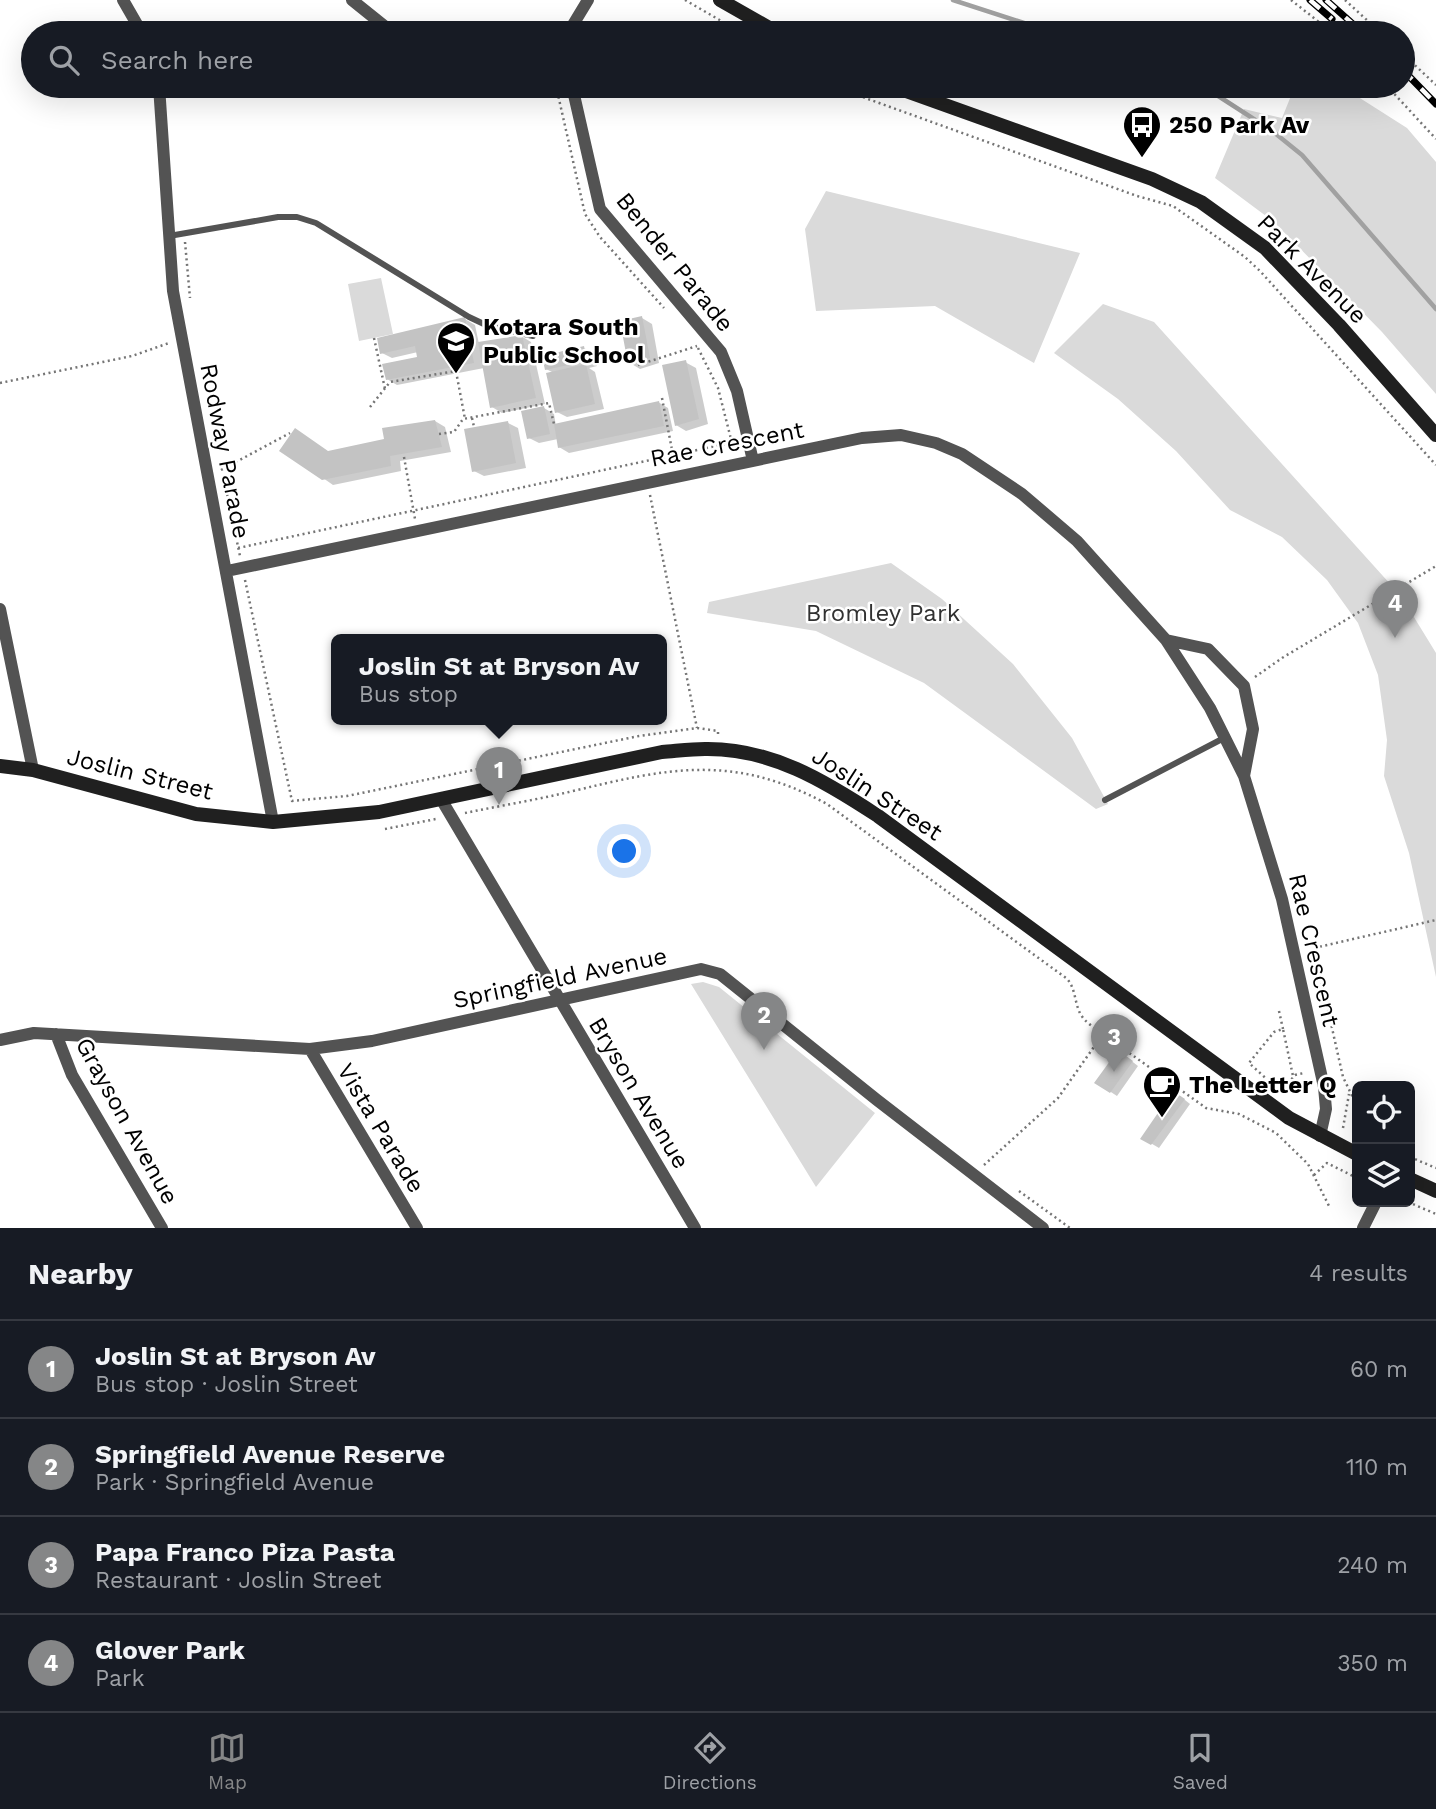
<!DOCTYPE html>
<meta charset="utf-8">
<style>
body{margin:0;font-family:"Work Sans",sans-serif;background:#242831;color:#f1f3f6}
.controls{position:absolute;right:21px;bottom:21px;display:grid;overflow:hidden;border-radius:10px;box-shadow:0 7px 28px #0002}
.controls button{width:63px;height:63px;display:grid;place-items:center;padding:0;border:0;border-bottom:2px solid #363941;background:#171b24;color:#f1f3f6;font:35px sans-serif}
.you{position:absolute;left:625px;top:852px;width:24px;height:24px;margin:-18px;border:5px solid #fff;border-radius:50%;background:#1a73e8;box-shadow:0 0 0 10px #1a73e833}
.badge{display:grid;place-items:center;width:46px;height:46px;border-radius:50%;background:#858687;color:#fff;font-size:23px;font-weight:700}
.pin{position:absolute;translate:-50% -58px;filter:drop-shadow(0 2px 4px #0008)}
.pin::after{content:'';position:absolute;top:37px;width:24px;height:21px;background:inherit;clip-path:polygon(0 0,100% 0,50% 100%)}
.popup{position:absolute;left:331px;top:634px;width:336px;height:91px;box-sizing:border-box;display:grid;place-content:center;border-radius:10px;background:#171b24;filter:drop-shadow(0 2px 5px #0005);font-size:23px;white-space:nowrap;color:#9ea1a6}
.popup b{font-size:26px;color:#f1f3f6}
.popup::after{content:'';position:absolute;left:50%;top:100%;margin-left:-14px;border:14px solid transparent;border-top-color:#171b24}
.list{margin:0;padding:0;list-style:none}
h2{display:flex;justify-content:space-between;align-items:center;height:91px;margin:0;padding:0 28px;font-size:30px}
h2 small{font-size:23px;font-weight:400;color:#9ea1a6}
.list li{display:grid;grid-template-columns:46px 1fr auto;gap:21px;align-items:center;box-sizing:border-box;height:98px;padding:0 28px;border-top:2px solid #363941}
.list b{display:block;font-size:26px;white-space:nowrap}
.list p{margin:0;font-size:23px;white-space:nowrap;color:#9ea1a6}
.list em{font-size:23px;font-style:normal;color:#9ea1a6}
.icon{flex:none;width:38px;height:38px;fill:none;stroke:currentColor;stroke-width:2;stroke-linecap:round;stroke-linejoin:round}
.map{position:relative;flex:none;width:1436px;height:1228px;overflow:hidden}
.search{position:absolute;background:#171b24;box-shadow:0 7px 28px #0002;left:21px;right:21px;top:21px;height:77px;display:flex;align-items:center;gap:18px;box-sizing:border-box;padding:0 24px;border-radius:38px;color:#9ea1a6;font-size:26px}
.sheet{height:483px;background:#171b24}
nav{display:flex;justify-content:space-around;align-items:center;box-sizing:border-box;height:98px;border-top:2px solid #363941;background:#171b24;font-size:19px;color:#9ea1a6}
nav a{display:grid;justify-items:center;gap:4px}
nav .on{color:#858687}
.map>svg:first-child{display:block}
</style>
<div class="map">
<svg width="1436" height="1228" viewBox="0 0 1436 1228">
<rect width="100%" height="100%" fill="#fff"/>
<!-- green -->
<path fill="#dadada" d="M1295,86H1341L1407,128L1436,162V394L1382,332L1274,222L1215,178L1244,109L1282,118Z
M826,191L1080,253L1034,363L935,306L816,311L805,229Z
M381,278L393,334L359,341L348,284Z
M1103,304L1154,322L1401,596L1436,653V977L1409,853L1384,776L1387,740L1378,675L1358,623L1327,580L1282,537L1230,510L1176,451L1118,399L1054,353Z
M891,563L942,599L1013,664L1072,738L1108,804L1096,809L924,683L816,631L707,613L709,602Z
M703,982L719,987L875,1113L816,1187L691,984Z"/>
<!-- shadow -->
<path fill="#0003" d="M642,318L652,324L659,363L640,369L630,363Z
M465,319L475,325L479,344L521,336L531,342L545,404L502,413L492,407L484,368L397,385L387,379L419,358L418,352L392,358L382,353Z
M584,348L594,354L597,366L589,368L595,372L604,409L567,417L557,412L554,373L546,369Z
M685,362L696,368L708,424L686,431L676,425Z
M658,402L668,408L673,431L569,453L559,447L558,439L539,443L529,438L544,408L554,414L556,426Z
M435,421L445,427L451,452L400,461L401,471L333,485L323,478L329,452L386,441Z
M508,423L518,428L526,468L484,476L474,471Z
M1125,1056L1138,1066L1117,1096L1097,1083Z
M1180,1096L1190,1104L1159,1148L1142,1138Z"/>
<g fill="none" stroke-linecap="round" stroke-linejoin="round">
<!-- stream -->
<path stroke="#a1a1a1" stroke-width="4.5" d="M953,0L1055,33
M1195,86L1212,92L1271,130L1302,155L1436,309"/>
</g>
<!-- building -->
<path fill="#c3c3c3" d="M642,316L650,358L628,364L620,321Z
M465,317L474,363L386,380L382,364L417,357L415,346L380,354L377,338Z
M522,335L536,398L490,408L478,342Z
M584,346L587,361L545,370L542,356Z
M686,360L699,419L675,426L662,365Z
M586,364L595,404L555,413L546,373Z
M659,401L664,426L558,448L554,424Z
M544,406L550,434L527,439L521,411Z
M435,420L442,447L390,456L391,466L322,480L279,451L295,428L328,451L384,439L382,428Z
M508,421L516,463L472,472L464,429Z
M1118,1050L1133,1061L1110,1093L1094,1083Z
M1173,1091L1185,1099L1151,1145L1140,1139Z"/>
<g fill="none" stroke-linecap="round" stroke-linejoin="round">
<!-- path -->
<path stroke="#757575" stroke-width="2.5" stroke-dasharray="2 3.5" stroke-linecap="butt" d="M685,0L742,33
M1291,0L1333,33
M1345,0L1381,33
M549,33V29L557,23
M1403,54L1436,85
M556,86L585,214L600,237L664,308
M832,86L1137,196L1173,206L1245,257L1260,271L1436,465
M1387,86L1436,139
M185,242L190,298
M374,338L385,389
M698,348L718,388L732,443
M638,365L697,346
M455,366L465,419
M0,383L132,356L169,343
M662,398L673,455
M370,407L390,382L456,371
M472,418L474,427
M439,434L454,432L463,419L549,403L554,424
M404,457L415,519
M221,470L290,433
M227,494L240,556
M650,495L697,728
M238,548L735,442
M245,580L292,801L347,796L639,736L697,728L718,731V736
M1255,677L1282,658L1436,566
M465,813C499,806 535,800 569,792C668,768 733,753 827,804L1066,978C1076,987 1074,1003 1081,1015C1086,1023 1095,1028 1103,1034L1206,1108L1239,1114L1276,1133L1308,1164L1329,1206
M385,829L436,819
M1279,1011L1283,1029
M1281,1092L1249,1063L1274,1032L1283,1029L1293,1076
M1281,1092L1295,1075L1304,1073
M1357,1106L1343,1077L1314,948L1436,920
M1343,1128L1349,1094
M1410,1157L1436,1168
M984,1165L1058,1098L1103,1034
M1314,1175L1327,1163L1357,1178
M1019,1191L1070,1228
M1408,1202L1436,1214"/>
<!-- lane -->
<path stroke="#535353" stroke-width="6" d="M169,236L278,217H297L316,223L469,317L486,325L533,336
M1105,800L1224,738"/>
<!-- street -->
<path stroke="#535353" stroke-width="12" d="M123,0L142,33
M352,0L393,33
M568,33L588,0
M159,86L173,291L273,822
M572,86L600,209L721,352L737,391L753,461
M227,571L862,438L901,435L936,443L962,454L1022,494L1077,541L1166,640L1210,708L1244,776L1282,899L1324,1087L1326,1109L1320,1136
M0,609L33,770
M1166,640L1208,649L1244,686L1253,729L1244,776
M441,799L695,1228
M56,1034L72,1075L162,1228
M0,1040L34,1033L310,1049L372,1041L701,969L720,974L877,1100L1043,1228
M310,1049L417,1228
M1363,1228L1376,1202"/>
<!-- secondary -->
<path stroke="#202020" stroke-width="14" d="M720,0L778,33
M892,86L1152,179L1201,202L1265,248L1339,325L1436,435
M0,766L33,770L196,814L273,822L379,812L662,752C676,751 691,749 705,749C771,748 825,781 878,816L1289,1118L1357,1154
M1410,1179L1436,1191"/>
<defs>
<path id="rail" d="M1310,0L1332,19
M1326,0L1363,33
M1403,70L1436,104"/>
</defs>
<!-- rail casing -->
<use href="#rail" stroke="#000" stroke-width="7"/>
<!-- rail -->
<use href="#rail" stroke="#fff" stroke-width="4.5" stroke-dasharray="13" stroke-linecap="butt"/>
</g>
<!-- icons -->
<defs>
<symbol id="bus-pin" viewBox="-11 -11 22 30"><path d="M0 17L-7.5 6A9.5 9.5 0 1 1 7.5 6Z" fill="#000" stroke="#fff"/><path d="M-5-6H5V4H4V6H2V4H-2V6H-4V4H-5ZM-3.5-4V0h7V-4ZM-3.5 1.2v1.5H-2V1.2ZM2 1.2v1.5H3.5V1.2Z" fill="#fff"/></symbol>
<symbol id="school-pin" viewBox="-11 -11 22 30"><path d="M0 17L-7.5 6A9.5 9.5 0 1 1 7.5 6Z" fill="#000" stroke="#fff"/><path d="M0-5L7-2L0 1L-7-2ZM-4 1L0 2.5L4 1V4Q0 6-4 4Z" fill="#fff"/></symbol>
<symbol id="cafe-pin" viewBox="-11 -11 22 30"><path d="M0 17L-7.5 6A9.5 9.5 0 1 1 7.5 6Z" fill="#000" stroke="#fff"/><path d="M-5.5-4.5H6V0H3Q3 3.5 0 3.5H-2.5Q-5.5 3.5-5.5 0ZM3-3.2v2h1.7v-2ZM-6 4.5H4V6H-6Z" fill="#fff"/></symbol>
</defs>
<g fill-rule="evenodd">
<use href="#bus-pin" x="1120" y="103" width="44" height="60"/>
<use href="#school-pin" x="434" y="319" width="44" height="60"/>
<use href="#cafe-pin" x="1140" y="1063" width="44" height="60"/>
</g>
<g text-anchor="middle" dominant-baseline="central" stroke-width="5" stroke-linejoin="round" paint-order="stroke">
<!-- poi labels -->
<g font-size="24" font-weight="bold" fill="#000" stroke="#fff" text-anchor="start">
<text x="1169" y="125">250 Park Av</text>
<text x="483" y="327">Kotara South<tspan x="483" dy="28">Public School</tspan></text>
<text x="1189" y="1085">The Letter Q</text>
</g>
<!-- street labels -->
<g font-size="24" fill="#000" stroke="#fff">
<text transform="translate(675 262) rotate(51)">Bender Parade</text>
<text transform="translate(1312 269) rotate(45)">Park Avenue</text>
<text transform="translate(727 444) rotate(-11)">Rae Crescent</text>
<text transform="translate(225 451) rotate(79)">Rodway Parade</text>
<text transform="translate(140 774) rotate(14)">Joslin Street</text>
<text transform="translate(877 794) rotate(33)">Joslin Street</text>
<text transform="translate(1314 950) rotate(77)">Rae Crescent</text>
<text transform="translate(560 978) rotate(-12)">Springfield Avenue</text>
<text transform="translate(639 1093) rotate(59)">Bryson Avenue</text>
<text transform="translate(127 1121) rotate(61)">Grayson Avenue</text>
<text transform="translate(381 1128) rotate(59)">Vista Parade</text>
</g>
<!-- park labels -->
<g font-size="24" fill="#313131" stroke="#fff">
<text x="883" y="613">Bromley Park</text>
</g>
</g>
</svg>
<div class="controls">
<button><svg class="icon" aria-label="locate" viewBox="0 0 24 24"><circle cx="12" cy="12" r="6"/><path d="M12 2v4M12 18v4M2 12h4M18 12h4"/></svg></button>
<button><svg class="icon" aria-label="layers" viewBox="0 0 24 24"><path d="M12 4l9 5-9 5-9-5zM3 14l9 5 9-5"/></svg></button>
</div>
<div class="you"></div>
<div class="pin badge" style="left:499px;top:805px">1</div>
<div class="popup"><b>Joslin St at Bryson Av</b>Bus stop</div>
<div class="pin badge" style="left:764px;top:1050px">2</div>
<div class="pin badge" style="left:1114px;top:1072px">3</div>
<div class="pin badge" style="left:1395px;top:638px">4</div>
<div class="search"><svg class="icon" aria-label="search" viewBox="0 0 24 24"><circle cx="10" cy="10" r="6"/><path d="M15 15l6 6"/></svg>Search here</div>
</div>
<section class="sheet">
<h2>Nearby<small>4 results</small></h2>
<ul class="list">
<li><span class="badge">1</span><div><b>Joslin St at Bryson Av</b><p>Bus stop · Joslin Street</p></div><em>60 m</em></li>
<li><span class="badge">2</span><div><b>Springfield Avenue Reserve</b><p>Park · Springfield Avenue</p></div><em>110 m</em></li>
<li><span class="badge">3</span><div><b>Papa Franco Piza Pasta</b><p>Restaurant · Joslin Street</p></div><em>240 m</em></li>
<li><span class="badge">4</span><div><b>Glover Park</b><p>Park</p></div><em>350 m</em></li>
</ul>
</section>
<nav>
<a class="on"><svg class="icon" aria-label="map" viewBox="0 0 24 24"><path d="M3 6l6-2 6 2 6-2v14l-6 2-6-2-6 2zM9 4v14M15 6v14"/></svg>Map</a>
<a><svg class="icon" aria-label="directions" viewBox="0 0 24 24"><path d="M12 3l9 9-9 9-9-9zM9 14v-3h6M13 9l2 2-2 2"/></svg>Directions</a>
<a><svg class="icon" aria-label="saved" viewBox="0 0 24 24"><path d="M7 4h10v16l-5-4-5 4z"/></svg>Saved</a>
</nav>
